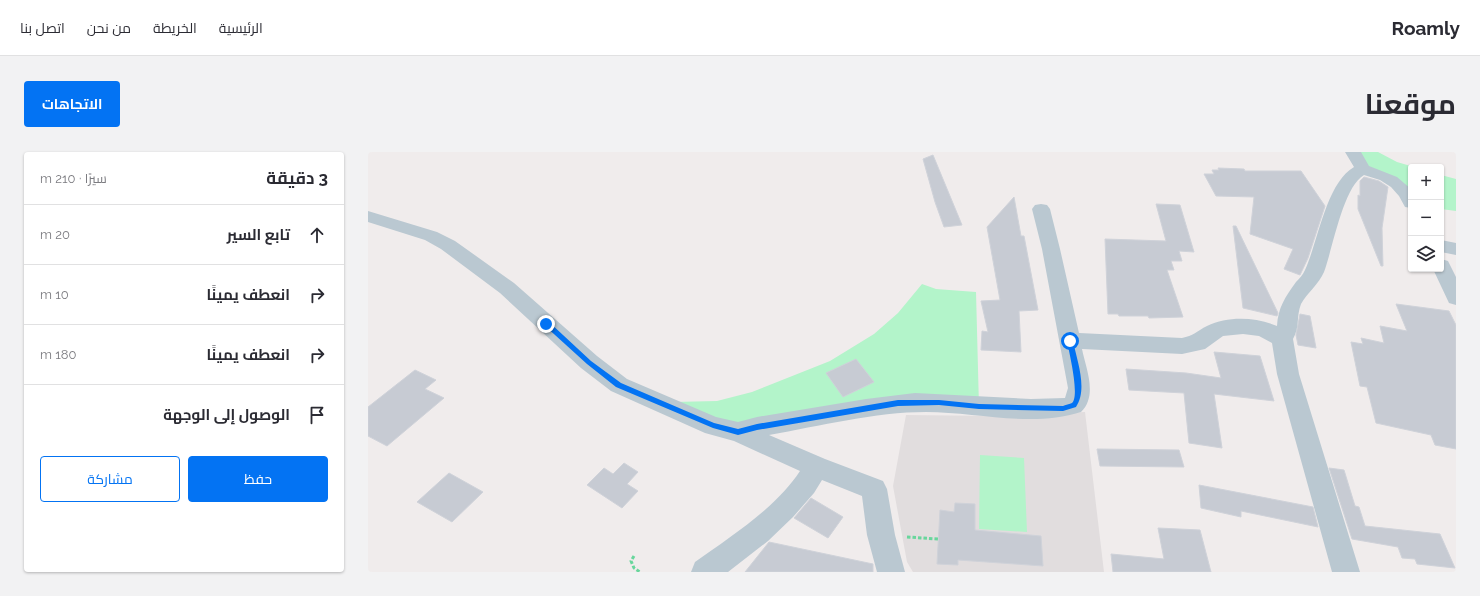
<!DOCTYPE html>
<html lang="ar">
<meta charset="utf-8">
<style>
body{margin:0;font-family:Raleway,Cairo,sans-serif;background:#f2f2f3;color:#2b2b33;direction:rtl}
.controls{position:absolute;right:12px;top:12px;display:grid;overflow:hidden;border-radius:4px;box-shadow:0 1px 3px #0004}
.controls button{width:36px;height:36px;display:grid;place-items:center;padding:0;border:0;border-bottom:1px solid #e1e1e2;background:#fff;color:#2b2b33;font:20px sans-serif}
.stop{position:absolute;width:12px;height:12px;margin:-9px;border:3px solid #0373f3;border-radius:50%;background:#fff}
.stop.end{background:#0373f3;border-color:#fff;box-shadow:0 1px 4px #0008}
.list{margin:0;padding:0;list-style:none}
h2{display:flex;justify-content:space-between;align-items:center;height:52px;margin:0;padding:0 16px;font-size:17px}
h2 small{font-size:13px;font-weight:400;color:#7c7c81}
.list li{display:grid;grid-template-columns:26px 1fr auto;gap:12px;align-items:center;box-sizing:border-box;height:60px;padding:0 16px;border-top:1px solid #e1e1e2}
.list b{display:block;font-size:15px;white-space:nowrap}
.list em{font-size:13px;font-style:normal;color:#7c7c81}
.actions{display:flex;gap:8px;padding:12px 16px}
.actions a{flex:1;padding:9px 0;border:1px solid #0373f3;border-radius:4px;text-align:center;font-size:14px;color:#0373f3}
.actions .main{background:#0373f3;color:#fff}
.icon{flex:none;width:22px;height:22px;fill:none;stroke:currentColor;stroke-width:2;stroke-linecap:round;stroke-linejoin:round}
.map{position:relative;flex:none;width:1088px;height:420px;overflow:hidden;direction:ltr;border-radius:4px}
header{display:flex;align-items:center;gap:24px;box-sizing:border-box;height:56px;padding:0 20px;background:#fff;border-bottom:1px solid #e1e1e2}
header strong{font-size:19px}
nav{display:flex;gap:22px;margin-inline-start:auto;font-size:14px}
.intro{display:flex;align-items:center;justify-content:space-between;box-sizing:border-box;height:96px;padding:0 24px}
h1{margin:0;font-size:28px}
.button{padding:10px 18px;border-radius:4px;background:#0373f3;color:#fff;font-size:14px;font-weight:700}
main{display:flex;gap:24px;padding:0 24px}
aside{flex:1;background:#fff;border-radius:4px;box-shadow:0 1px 3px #0004}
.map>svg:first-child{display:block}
</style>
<header>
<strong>Roamly</strong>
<nav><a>الرئيسية</a><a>الخريطة</a><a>من نحن</a><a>اتصل بنا</a></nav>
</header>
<div class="intro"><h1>موقعنا</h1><a class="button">الاتجاهات</a></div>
<main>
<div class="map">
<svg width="1088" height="420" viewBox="0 0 1088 420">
<rect width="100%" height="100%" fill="#f0ecec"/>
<!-- education -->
<path fill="#e1ddde" d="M717,260L736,420H545L539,410L525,334L538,263L627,264Z"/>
<!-- green -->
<path fill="#b3f4ca" d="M985,0H1010L1029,10L1046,15H1043V51L1038,40L995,17Z
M1073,23L1088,27V59L1073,57Z
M554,132L568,137L608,140L611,255L571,251L370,280L305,250L349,249L384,240L462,209L506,182L530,161Z
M612,303L656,306L659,380L611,377Z"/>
<!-- building -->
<path fill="#c7cbd3" stroke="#cfd2d9" d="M565,3L594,73L576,75L567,50L555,7Z
M850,16L876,17L877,19H933L957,54L940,106L932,123L916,117L925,97L882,82L886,45L848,44L836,22H846L844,18H851Z
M996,25L1011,29L1020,35L1014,76L1015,114H1013L990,57V43L992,44V29Z
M646,45L653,84H656L670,158L651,159L653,200L613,198L614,179L620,180L613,149L632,148L619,75Z
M788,52L812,53L826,100L811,99L814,109H803L806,118H799L815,165L781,166L780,164H751L750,162H740L737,87L798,89Z
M865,74H868L910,161L909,164L875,156Z
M1028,152L1081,159L1088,173V297L1067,293L1063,283L1008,271L999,235L992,234L983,190L995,192L993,186L1016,191L1012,174L1039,179Z
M932,162L942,164L948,196L930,193L928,183Z
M846,200L892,204L906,249L846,242L854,296L821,291L816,241L761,238L758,217L818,221L853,226Z
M488,207L506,230L475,245L458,221Z
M47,218L68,228L57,237L76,246L19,294L0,284V255Z
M729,297L811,298L816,315L732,314Z
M256,311L270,320L259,332L270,339L254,356L219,333L236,316L245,322Z
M961,316L976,318L987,354L991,355L997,374L1072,382L1087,416L1049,412L1047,407L1034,406L1030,395L984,387Z
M81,321L115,340L84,370L49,350Z
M831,333L945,355L950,375L873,359V365L833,356Z
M443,346L475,365L460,386L426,366Z
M587,351L607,352V378L673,384L675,414L590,408V413L569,412L572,358L586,360Z
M790,376L832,378L843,420H745L743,402L796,407Z
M401,390L505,412V420H377Z"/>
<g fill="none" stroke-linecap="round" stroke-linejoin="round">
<!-- path -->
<path stroke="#68d69c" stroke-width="3" stroke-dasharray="3.5 2" stroke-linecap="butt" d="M539,385L570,387
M266,404L263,409L266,416L272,420"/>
<!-- minor -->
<path fill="#bac8d1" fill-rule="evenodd" d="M977,0H993L1001,14L1029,25L1043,37V56L1037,55L1031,44L1023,35L1012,28L996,23C975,35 965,96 956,120C951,132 939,141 933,152C928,165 932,175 925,187L931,222L992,420H964L909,222L904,191L891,184L875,182L855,184L837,197L814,202L714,197C718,217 730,243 713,260C664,276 609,260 558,260C507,260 452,274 401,283L457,307L515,329L519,337L527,383L537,420H509L499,383L494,344L454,328L446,341L425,365L400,389L360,420H323L327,410C362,385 408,356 432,319L366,289L337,281L243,239L213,216L132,141L73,97L57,88L0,70V59L69,80L87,89L146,131L229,204L259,227L348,265L370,270L389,265L498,247L547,241L663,247L697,246L700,236L674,97L664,57L667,53L673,52L679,53L682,57L692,97L711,181L814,186C825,184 829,179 839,174C860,164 887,165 909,174C910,156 917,145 928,130C931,127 935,123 937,118C950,90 958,31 986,15Z
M1073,88L1088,91V103L1073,100Z
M1073,107L1080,109L1088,125V153L1081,151L1065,117H1073Z"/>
</g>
<!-- route -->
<path fill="#0373f3" d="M176,170H181L223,209L253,231L346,271L370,277L389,272L530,248H571L611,252L695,254C697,253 702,252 704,251C712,244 701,200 699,189L702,187L705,189C709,209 720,237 708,255L695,259L611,257L571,253L530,254L389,278L370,283L345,276L248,235L219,212L176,173Z"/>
</svg>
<div class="controls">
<button>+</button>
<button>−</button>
<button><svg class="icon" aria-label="layers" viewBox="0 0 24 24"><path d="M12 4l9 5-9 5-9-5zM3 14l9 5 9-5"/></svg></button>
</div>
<div class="stop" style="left:702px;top:189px"></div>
<div class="stop end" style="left:178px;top:172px"></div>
</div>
<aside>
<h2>3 دقيقة<small>سيرًا · 210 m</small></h2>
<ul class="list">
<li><svg class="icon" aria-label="ahead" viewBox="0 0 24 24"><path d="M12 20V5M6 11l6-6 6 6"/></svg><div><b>تابع السير</b></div><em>20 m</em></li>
<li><svg class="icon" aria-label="right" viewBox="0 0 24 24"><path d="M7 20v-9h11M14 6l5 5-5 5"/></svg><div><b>انعطف يمينًا</b></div><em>10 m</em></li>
<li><svg class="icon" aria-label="right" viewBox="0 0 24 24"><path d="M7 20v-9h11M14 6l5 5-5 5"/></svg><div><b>انعطف يمينًا</b></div><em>180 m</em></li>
<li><svg class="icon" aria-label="arrive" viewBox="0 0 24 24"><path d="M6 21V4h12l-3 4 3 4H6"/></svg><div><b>الوصول إلى الوجهة</b></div></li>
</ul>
<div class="actions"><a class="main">حفظ</a><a>مشاركة</a></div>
</aside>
</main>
